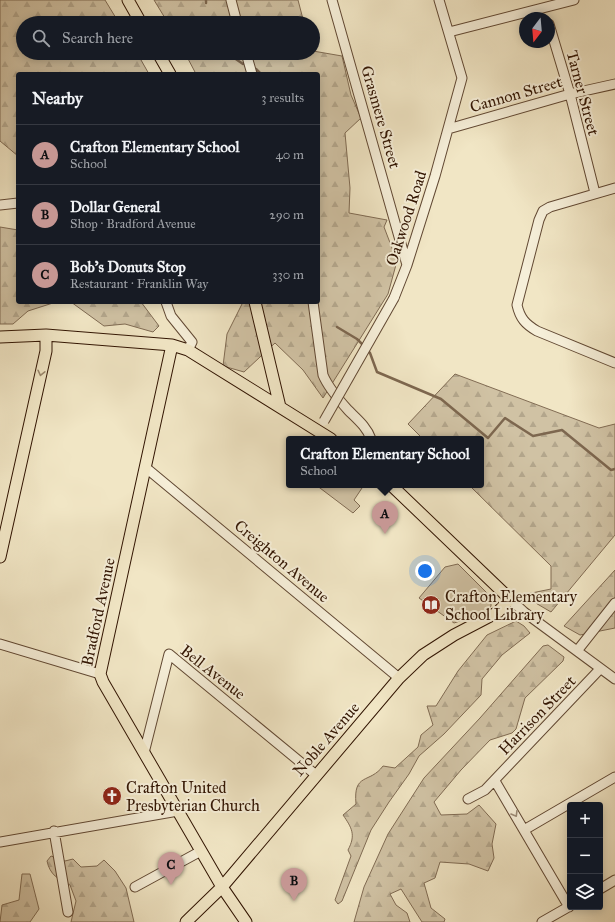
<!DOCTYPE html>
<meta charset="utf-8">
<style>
body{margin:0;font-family:"IM FELL Great Primer",serif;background:#20242c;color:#f1f3f6}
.controls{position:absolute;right:12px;bottom:12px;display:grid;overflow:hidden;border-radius:4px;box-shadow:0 2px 10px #0003}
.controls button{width:36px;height:36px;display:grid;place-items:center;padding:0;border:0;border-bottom:1px solid #363941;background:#171b24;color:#f1f3f6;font:20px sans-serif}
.compass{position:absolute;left:519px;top:12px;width:36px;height:36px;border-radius:50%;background:#171b24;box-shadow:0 2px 10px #0003;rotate:196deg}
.you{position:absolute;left:425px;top:571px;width:14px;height:14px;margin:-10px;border:3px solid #fff;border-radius:50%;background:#1a73e8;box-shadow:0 0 0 6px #1a73e833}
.badge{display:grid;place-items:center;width:26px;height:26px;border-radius:50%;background:#c59692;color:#111;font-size:13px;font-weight:700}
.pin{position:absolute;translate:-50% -33px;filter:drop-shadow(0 1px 2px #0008)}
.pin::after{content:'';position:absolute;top:21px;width:14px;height:12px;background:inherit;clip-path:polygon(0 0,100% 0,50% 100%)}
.popup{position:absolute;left:286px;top:436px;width:198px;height:52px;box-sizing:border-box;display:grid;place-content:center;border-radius:4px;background:#171b24;filter:drop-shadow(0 1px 3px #0005);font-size:13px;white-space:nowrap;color:#9ea1a6}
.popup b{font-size:15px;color:#f1f3f6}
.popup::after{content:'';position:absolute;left:50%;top:100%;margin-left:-8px;border:8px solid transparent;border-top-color:#171b24}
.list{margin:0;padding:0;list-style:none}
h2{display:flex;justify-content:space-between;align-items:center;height:52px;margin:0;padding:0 16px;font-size:17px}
h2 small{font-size:13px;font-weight:400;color:#9ea1a6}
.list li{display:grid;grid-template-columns:26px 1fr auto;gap:12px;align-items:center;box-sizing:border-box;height:60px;padding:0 16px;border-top:1px solid #363941}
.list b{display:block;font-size:15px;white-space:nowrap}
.list p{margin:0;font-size:13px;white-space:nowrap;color:#9ea1a6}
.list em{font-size:13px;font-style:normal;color:#9ea1a6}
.icon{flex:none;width:22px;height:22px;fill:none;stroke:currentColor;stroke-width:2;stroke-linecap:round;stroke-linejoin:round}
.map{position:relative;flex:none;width:615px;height:922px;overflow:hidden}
.search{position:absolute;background:#171b24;box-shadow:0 2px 10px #0003;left:16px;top:16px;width:304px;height:44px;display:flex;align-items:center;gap:10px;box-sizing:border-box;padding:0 14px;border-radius:22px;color:#9ea1a6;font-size:15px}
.panel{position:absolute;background:#171b24;box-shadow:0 2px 10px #0003;left:16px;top:72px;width:304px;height:232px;border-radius:4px}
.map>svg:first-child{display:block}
</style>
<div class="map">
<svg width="615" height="922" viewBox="0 0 615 922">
<defs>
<pattern id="forest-firs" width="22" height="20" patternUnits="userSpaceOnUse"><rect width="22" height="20" fill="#d0c2a4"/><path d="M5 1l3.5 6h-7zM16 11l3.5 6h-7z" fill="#b3a68c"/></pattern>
</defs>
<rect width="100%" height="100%" fill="#f1e6c5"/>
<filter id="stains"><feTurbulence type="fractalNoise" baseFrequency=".005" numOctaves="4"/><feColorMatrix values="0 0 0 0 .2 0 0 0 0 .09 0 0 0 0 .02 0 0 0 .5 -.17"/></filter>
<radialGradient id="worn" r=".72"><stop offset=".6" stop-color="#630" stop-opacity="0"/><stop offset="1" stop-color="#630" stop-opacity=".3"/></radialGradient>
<!-- forest -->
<path fill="url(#forest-firs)" stroke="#806b53" d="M0,0H105L119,23H23V53H137L149,74H18V156L0,141Z
M154,0H298L304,23H168Z
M313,51L342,56L351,95L361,118L345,133L350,188L349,213L387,220L384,227L397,261L388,294L323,398L303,370L275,343L244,372L223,366L227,334L243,302H318V74H196L185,53H313Z
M0,227L18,230V302H56L28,311L13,324H0Z
M71,302H141L159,326L153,332L125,324L104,326Z
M455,374L599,428L615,424V535L551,612L522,595L551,589V566L469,485H481V439H423L408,424Z
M615,570V628L580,635L564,626Z
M516,621L524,626L530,633L502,655L482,679L481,695L444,734L419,756L409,774L389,802L371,830L342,901L338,904L335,900L351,856L348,850C356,835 352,828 343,815L356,804C353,772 370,784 383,766L395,768L418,747L421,735L433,725L427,706H436L458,671L487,635Z
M548,645L564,657L563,661L525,698L516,729L512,733L490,740L461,770L434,802L441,815L467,814L479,805L496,824L492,844L494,858L488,871L469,864L440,862L435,878L424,883L431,908L445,919L444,922H422L401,889L390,894L396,905L407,913L410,922H354L364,887L388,834L424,778L480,718L543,646Z
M51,856L65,861L73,859L81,867L97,866L104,860L115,871L126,888L134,922H71L76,901L70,885C58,879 50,875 47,861Z
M22,874H30L39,909L30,922H0L2,905L19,900Z"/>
<!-- park -->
<path fill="#d0c2a4" stroke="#806b53" d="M316,485H364L354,500L360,506L353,513Z
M458,564L491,597V606L487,612L454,623L419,598L445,567Z"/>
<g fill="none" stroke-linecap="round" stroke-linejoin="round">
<!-- stream -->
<path stroke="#7d674f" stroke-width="2.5" d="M206,0V3
M227,53L243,64
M256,69L261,74
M337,327L357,339L364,346
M367,350L370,353L377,372L441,399L488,438L505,418L533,436L562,430L611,470L615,469"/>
<defs>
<path id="minor" d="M231,0L237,23
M332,0L407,265
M549,24L570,94L595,193
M449,32L574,0
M246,53L252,74
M448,129L570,94L615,84
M615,188L550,207L543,211L539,220L517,305C520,318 525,324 537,331L615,363
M0,205L18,203
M394,298L407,265L435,176L462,78L439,0
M166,302L171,316L192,342L188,350
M313,302L323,375C328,387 339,400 348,410C357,419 367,427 371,439
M145,467L399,678
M510,599L524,612L615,679
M0,644L100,674
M577,651L615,603
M144,753L169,654L316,775
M495,781L569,907
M468,799L485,790L600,669
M524,830L615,777
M54,831L68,912
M0,842L178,811
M135,887L201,851
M600,889L615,880
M542,922L570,906"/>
<path id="major" d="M128,0L141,23
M158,53L170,74
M255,302L280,407
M0,337L46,335L172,345L188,350L331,439
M172,345L100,674L103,682L222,887L246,922
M0,557L46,351V335
M186,922L222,887L399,678L423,655L454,635L498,612L510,599L391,485"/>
</defs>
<!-- minor casing -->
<use href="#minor" stroke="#614833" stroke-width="11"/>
<!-- major casing -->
<use href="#major" stroke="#311402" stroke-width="13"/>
<!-- minor -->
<use href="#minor" stroke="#f6efd9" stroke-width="9"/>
<!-- major -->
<use href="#major" stroke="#f1e6c5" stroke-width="11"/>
<defs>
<path id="minor-bridge" d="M324,421L394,298"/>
</defs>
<!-- minor-bridge casing -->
<use href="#minor-bridge" stroke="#614833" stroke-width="11" stroke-linecap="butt"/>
<!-- minor-bridge -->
<use href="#minor-bridge" stroke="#f6efd9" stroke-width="9"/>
</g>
<!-- one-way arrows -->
<defs><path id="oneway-chevron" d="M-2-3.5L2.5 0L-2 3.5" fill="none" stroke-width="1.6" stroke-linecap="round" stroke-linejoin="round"/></defs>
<use stroke="#9b886d" href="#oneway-chevron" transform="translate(41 373) rotate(103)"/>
<use stroke="#9d8c78" href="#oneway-chevron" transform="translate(515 814) rotate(59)"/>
<!-- icons -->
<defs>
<symbol id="library-disc" viewBox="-11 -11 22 22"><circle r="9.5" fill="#8f2418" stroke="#f6efd9"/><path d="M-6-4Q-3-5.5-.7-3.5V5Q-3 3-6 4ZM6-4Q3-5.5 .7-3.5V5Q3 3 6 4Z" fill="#fff"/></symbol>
<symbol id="church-disc" viewBox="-11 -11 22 22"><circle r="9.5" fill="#8f2418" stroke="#f6efd9"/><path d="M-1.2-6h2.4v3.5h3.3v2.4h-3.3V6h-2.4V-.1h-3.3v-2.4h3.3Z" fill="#fff"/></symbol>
</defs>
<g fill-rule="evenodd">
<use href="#library-disc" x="420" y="594" width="22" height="22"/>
<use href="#church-disc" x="101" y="785" width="22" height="22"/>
</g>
<g text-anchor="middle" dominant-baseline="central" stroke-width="4" stroke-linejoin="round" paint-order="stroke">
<!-- street labels -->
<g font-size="16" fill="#311402" stroke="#f6efd9">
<text transform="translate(583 93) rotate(75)">Tarner Street</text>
<text transform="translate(516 94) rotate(-16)">Cannon Street</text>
<text transform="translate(381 117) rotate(74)">Grasmere Street</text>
<text transform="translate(406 218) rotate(-72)">Oakwood Road</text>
<text transform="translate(282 561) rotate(40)">Creighton Avenue</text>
<text transform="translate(98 612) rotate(-78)">Bradford Avenue</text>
<text transform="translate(213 672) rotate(38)">Bell Avenue</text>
<text transform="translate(537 715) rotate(-46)">Harrison Street</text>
<text transform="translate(326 739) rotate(-49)">Noble Avenue</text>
</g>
<!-- poi labels -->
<g font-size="16" fill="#311402" stroke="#f6efd9" text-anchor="start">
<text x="445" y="596">Crafton Elementary<tspan x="445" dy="18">School Library</tspan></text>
<text x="126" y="787">Crafton United<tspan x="126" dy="18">Presbyterian Church</tspan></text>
</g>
</g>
<rect width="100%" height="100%" filter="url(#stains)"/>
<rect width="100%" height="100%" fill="url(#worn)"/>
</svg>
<div class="controls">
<button>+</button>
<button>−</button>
<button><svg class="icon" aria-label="layers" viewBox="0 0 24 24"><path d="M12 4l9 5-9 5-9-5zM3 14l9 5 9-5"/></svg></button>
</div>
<svg class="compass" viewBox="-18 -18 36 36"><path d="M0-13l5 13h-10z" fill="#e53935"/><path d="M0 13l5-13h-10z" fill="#9ea1a6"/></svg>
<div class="you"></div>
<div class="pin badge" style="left:385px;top:534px">A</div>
<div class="popup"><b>Crafton Elementary School</b>School</div>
<div class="pin badge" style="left:294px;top:901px">B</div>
<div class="pin badge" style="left:171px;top:885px">C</div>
<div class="search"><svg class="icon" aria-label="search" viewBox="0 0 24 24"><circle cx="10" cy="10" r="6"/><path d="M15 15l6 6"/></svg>Search here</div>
<section class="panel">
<h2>Nearby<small>3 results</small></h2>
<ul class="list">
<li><span class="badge">A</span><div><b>Crafton Elementary School</b><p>School</p></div><em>40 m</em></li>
<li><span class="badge">B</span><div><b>Dollar General</b><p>Shop · Bradford Avenue</p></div><em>290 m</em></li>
<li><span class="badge">C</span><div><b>Bob's Donuts Stop</b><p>Restaurant · Franklin Way</p></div><em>330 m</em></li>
</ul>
</section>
</div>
